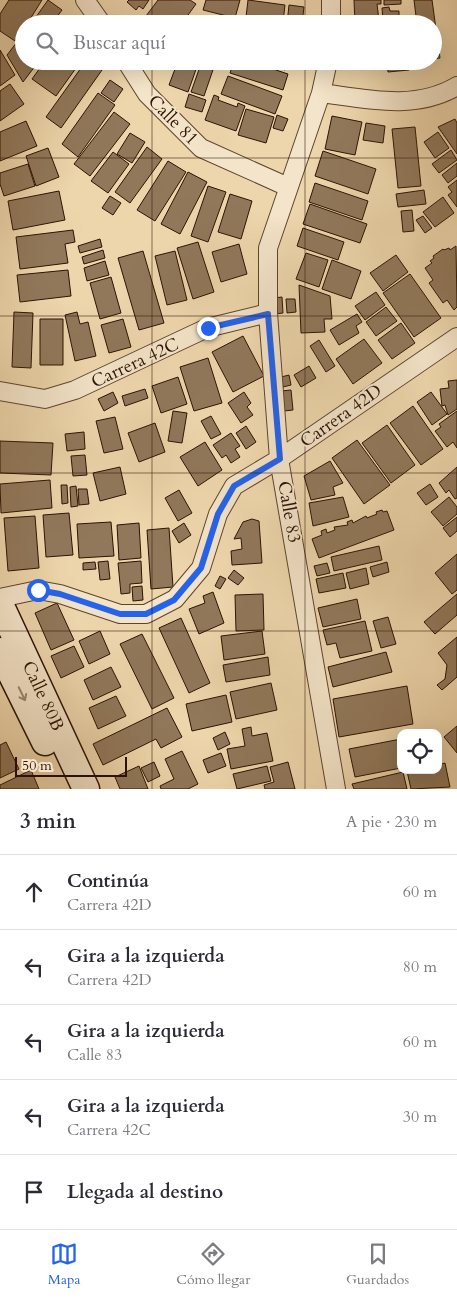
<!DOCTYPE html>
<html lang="es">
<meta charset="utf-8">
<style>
body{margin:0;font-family:Cardo,serif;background:#f7f7f7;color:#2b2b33}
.controls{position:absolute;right:15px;bottom:15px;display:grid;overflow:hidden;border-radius:10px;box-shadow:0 5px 20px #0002}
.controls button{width:45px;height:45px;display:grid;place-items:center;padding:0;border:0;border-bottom:1px solid #e1e1e2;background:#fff;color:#2b2b33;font:25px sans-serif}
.scale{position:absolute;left:15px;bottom:12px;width:112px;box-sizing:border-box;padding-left:5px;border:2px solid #2c1303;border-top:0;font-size:14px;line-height:18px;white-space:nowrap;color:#2c1303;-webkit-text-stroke:4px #f4e4c9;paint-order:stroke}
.stop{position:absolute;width:15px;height:15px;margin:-11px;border:4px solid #2563eb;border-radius:50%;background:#fff}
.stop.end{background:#2563eb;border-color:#fff;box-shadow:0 1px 5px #0008}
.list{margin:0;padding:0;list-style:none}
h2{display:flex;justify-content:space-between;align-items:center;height:65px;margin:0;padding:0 20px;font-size:21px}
h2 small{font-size:16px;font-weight:400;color:#7c7c81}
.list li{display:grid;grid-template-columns:32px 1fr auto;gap:15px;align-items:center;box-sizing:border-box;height:75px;padding:0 20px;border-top:1px solid #e1e1e2}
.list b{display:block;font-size:19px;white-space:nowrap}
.list p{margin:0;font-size:16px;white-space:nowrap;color:#7c7c81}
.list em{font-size:16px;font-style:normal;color:#7c7c81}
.icon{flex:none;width:28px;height:28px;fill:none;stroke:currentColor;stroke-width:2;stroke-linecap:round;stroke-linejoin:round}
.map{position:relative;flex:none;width:457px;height:789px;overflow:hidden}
.search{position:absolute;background:#fff;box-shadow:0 5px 20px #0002;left:15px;right:15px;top:15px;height:55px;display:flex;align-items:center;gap:12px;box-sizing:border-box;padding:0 18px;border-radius:28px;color:#7c7c81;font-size:19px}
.sheet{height:440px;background:#fff}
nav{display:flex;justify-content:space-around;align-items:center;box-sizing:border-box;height:70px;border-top:1px solid #e1e1e2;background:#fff;font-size:14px;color:#7c7c81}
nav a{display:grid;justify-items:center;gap:2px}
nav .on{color:#2563eb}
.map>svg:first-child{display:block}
</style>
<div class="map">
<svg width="457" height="789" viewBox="0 0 457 789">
<rect width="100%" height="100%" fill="#eed6ac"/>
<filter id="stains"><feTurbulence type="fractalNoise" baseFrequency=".004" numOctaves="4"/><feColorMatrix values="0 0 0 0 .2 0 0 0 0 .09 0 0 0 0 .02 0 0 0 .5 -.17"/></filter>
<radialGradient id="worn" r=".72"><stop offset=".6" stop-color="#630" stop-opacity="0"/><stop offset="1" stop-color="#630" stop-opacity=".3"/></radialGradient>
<!-- building -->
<path fill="#91785b" stroke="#2c1303" d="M9,0H42L27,24H24V28L15,41L0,31V14Z
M48,0L62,10L56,18L64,24H31Z
M129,0H149L143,9L139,6L136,10L127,2Z
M158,0H190L196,4L188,15L192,19L188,24H140Z
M206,0H240L235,18L203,10Z
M248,0L285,5L283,22L246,17Z
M354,0H381V4H377L379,21L355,23Z
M384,0H401V4L384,5Z
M414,0H432L440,58L433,59V24H417Z
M289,5L304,7L302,24H287Z
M389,7L390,11H399V20L383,21L382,8Z
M24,33V61H39L23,82L7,55Z
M0,50L15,75L0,86Z
M45,61H81L56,96L32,79Z
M86,61L102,70L61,128L46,117Z
M178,61H199L188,92L169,85Z
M202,61H216L204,96L191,92Z
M234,61H249L288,74L283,90L230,73Z
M275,61H288L285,70L274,66Z
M350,61H382V67L351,69Z
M387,61H409V70L388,72Z
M228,76L282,96L275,114L221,94Z
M110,80L123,89L114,102L101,93Z
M10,84L24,104L0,121V91Z
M98,93L115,105L78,157L62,144Z
M189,94L206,100L202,112L185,107Z
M214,95L219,97L218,100L237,107L238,103L245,106L236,131L205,120Z
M246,109L274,117L266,143L238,135Z
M114,112L130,124L90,176L74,164Z
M277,115L288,119L283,131L273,128Z
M332,116L362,122L355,155L325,149Z
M455,119L457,123V154L438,127Z
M26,121L37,146L0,161V132Z
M366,123L385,126L383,143L363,140Z
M415,127L421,186L398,188L392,129Z
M438,132L449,148L435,158L424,142Z
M130,133L145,142L132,163L117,154Z
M147,147L162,159L130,203L115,192Z
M48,148L59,177L36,186L26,156Z
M451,150L457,160L439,173L432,164Z
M323,151L376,169L368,194L315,176Z
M113,152L129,164L108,193L91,181Z
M168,161L186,172L155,221L137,210Z
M457,163V176L448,183L442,175Z
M28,164L35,186L4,196L0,184V173Z
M188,172L207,182L180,234L161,224Z
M457,180V207L448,195L452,192L448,187Z
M315,183L368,201L362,220L309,202Z
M208,186L226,192L208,242L191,236Z
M424,190L426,204L398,207L396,194Z
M59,191L65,220L13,230L8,201Z
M230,194L252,201L241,239L218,232Z
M110,196L121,203L113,215L102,208Z
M443,197L454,213L435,227L423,212Z
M310,204L367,224L360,243L303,224Z
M412,210L414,231L403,232L401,211Z
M423,216L432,228L425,233L416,220Z
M303,228L344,242L338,260L297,246Z
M73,230L75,242L65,244L68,263L20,269L16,237Z
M100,239L102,247L80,253L78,246Z
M198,242L214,292L193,299L177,248Z
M239,244L247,274L221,282L212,252Z
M456,246L457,307L454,310L447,300L443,303L429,283L433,280L425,268L432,263L430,261L434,258L433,256L443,249L444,250L449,248L450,250Z
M103,250L105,258L84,264L82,257Z
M143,251L164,323L139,330L118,258Z
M175,251L187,300L167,305L155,256Z
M306,253L328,260L319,287L296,279Z
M396,255L408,272L383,291L370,273Z
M332,260L361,271L351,299L322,289Z
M105,261L109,275L87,281L84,268Z
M68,270L71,296L20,302L17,275Z
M410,274L441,318L414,337L383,293Z
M111,277L121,313L100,319L90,283Z
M299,285L330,296L332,319H324L325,332L301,333Z
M376,292L385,305L365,320L355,306Z
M282,297L283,313L275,314L274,298Z
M286,299H295L296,312L287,313Z
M386,307L397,321L376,336L366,322Z
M14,312L33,313L31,368L12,367Z
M77,312L80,324L88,322L96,356L75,361L65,315Z
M357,314L362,322L356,326L359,333L339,345L330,330Z
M40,319H63V365H40Z
M123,319L131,347L109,353L101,325Z
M401,323L415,343L392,359L378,340Z
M243,336L264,376L233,392L212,352Z
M364,339L382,363L353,384L336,359Z
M319,340L335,366L326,372L310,346Z
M208,358L222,403L194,411L180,367Z
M309,366L316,378L301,387L294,375Z
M289,375L291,385L283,387L281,377Z
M178,377L187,404L161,413L152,386Z
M457,380V409L448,415L445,405L442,406L440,389L449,388L448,381Z
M145,389L148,398L125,406L122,396Z
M291,390L293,410L284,411L281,391Z
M113,392L118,403L104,411L98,399Z
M244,392L251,403L247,407L253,415L241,423L228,403Z
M431,392L447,414L432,425L417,402Z
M413,406L443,449L421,465L390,423Z
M173,411L187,413L182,443L168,441Z
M457,411V448L453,442L447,447L435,431L441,427L439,424Z
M211,416L221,434L211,439L201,421Z
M115,417L123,449L104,453L96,421Z
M155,423L165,452L139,462L128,433Z
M387,425L415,465L391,483L362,443Z
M246,426L256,442L246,449L236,433Z
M84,432L85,449L67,451L65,434Z
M231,433L240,446L235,449L240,457L231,463L226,455L222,458L213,445Z
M357,440L390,485L364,504L332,458Z
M0,441L53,443L51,475L0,473Z
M205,442L222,470L198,486L180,457Z
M85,455L87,475L73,476L71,456Z
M330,461L343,483L333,487L335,495L311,500L304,476Z
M120,467L126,494L100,501L93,473Z
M457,467V498L455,499L449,490L446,493L439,483Z
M50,480L52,508L1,513L0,484Z
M430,484L438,497L426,505L417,493Z
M61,485H67L68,503L62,504Z
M76,486L78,506L71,507L70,487Z
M78,489H87L89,504L79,505Z
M179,490L192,513L178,521L165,498Z
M343,497L349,517L313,526L309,503Z
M449,497L457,507V514L443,526L431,512Z
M382,510L383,512L387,511L394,530L319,558L312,539L322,535L321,531L326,529L327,533L335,530L334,527L348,525L347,522L352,520L353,523L366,516L367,518L377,514L376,512Z
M69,513L73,555L46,557L43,515Z
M35,516L39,568L8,571L4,518Z
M457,517V531L450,537L443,528Z
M252,519L259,521L262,563L232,565L231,551L242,549L241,538L234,539L243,522Z
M111,522L114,556L79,558L77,524Z
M139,523L141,558L119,560L117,525Z
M184,523L191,535L179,543L172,531Z
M169,528L173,587L151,589L147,530Z
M379,546L382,560L334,571L331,557Z
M457,554V590L452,594L435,573Z
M108,561L110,579L100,580L98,562Z
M141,561L142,583L130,584V593L121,594L118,563Z
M95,562L96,569L83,570V563Z
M387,562L389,572L373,577L370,567Z
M327,563L330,573L317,576L314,566Z
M366,568L369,584L350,589L346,573Z
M234,570L244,578L238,585L228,578Z
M343,573L346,588L319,593L316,579Z
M220,576L226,579L220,589L215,586Z
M142,586L143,600L133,601L132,587Z
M213,592L224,623L199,634L189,609L205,603L203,596Z
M263,594L264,630L236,631L235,595Z
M457,594V615L435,634L424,622Z
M357,599L361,619L323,627L318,608Z
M57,603L74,640L51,650L35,613Z
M388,617L396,644L381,648L373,621Z
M181,618L210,683L189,693L159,628Z
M365,621L372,651L340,658L336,643L327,645L323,630Z
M100,631L110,654L89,664L79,641Z
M262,631L265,654L224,660L221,636Z
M142,634L174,698L152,709L120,644Z
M457,637V677L442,690L437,685L445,679L447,665L438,653Z
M74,646L84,667L61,678L51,656Z
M386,652L392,672L333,687L328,667Z
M268,657L270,675L226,682L223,665Z
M111,667L121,687L93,700L84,680Z
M271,683L277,710L236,719L230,692Z
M407,686L413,724L339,737L333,699Z
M226,695L232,722L192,731L186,704Z
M116,696L126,716L98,729L89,708Z
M167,708L182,737L161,748L156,739L103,765L93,744Z
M457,726V753L444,737Z
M251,727L252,736L267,733L273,761L231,769L227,749L245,746L242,729Z
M225,732L230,744L218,750L213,738Z
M401,739V768L355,777L349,749Z
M6,742L19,769L0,778V745Z
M182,751L198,784L188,789H161L160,786L174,779L165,759Z
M221,753L226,766L208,773L203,760Z
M154,762L160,776L148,782L141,768Z
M288,762L295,789H265L264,785L274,782L270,767Z
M445,763L450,787L411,789L407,771L438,770V765Z
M139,766L148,789H120L115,777Z
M267,766L271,781L237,789L233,774Z
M31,770L39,789H0V785Z
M403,772L407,789H354L352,784Z"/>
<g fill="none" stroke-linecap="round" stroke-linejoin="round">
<defs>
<path id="minor" d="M85,0L102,24
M331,24V0
M126,61L147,94L201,148L288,187
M328,61L321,93L268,248V313L279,459L336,789
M321,93C367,99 415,111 457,86
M0,391L45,399L75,390L207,328L268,313
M0,598L38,590L60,594L120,614H146L175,599L201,568L218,514L234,486L279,459L457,337"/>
<path id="secondary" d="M0,604L86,789
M0,651L45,742"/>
</defs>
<!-- minor casing -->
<use href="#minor" stroke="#5c442d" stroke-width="20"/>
<!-- secondary casing -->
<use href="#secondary" stroke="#2c1303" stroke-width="29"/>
<!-- minor -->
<use href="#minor" stroke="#f4e4c9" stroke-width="18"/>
<!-- secondary -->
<use href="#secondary" stroke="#f4e4c9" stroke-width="26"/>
</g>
<!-- one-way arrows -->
<defs><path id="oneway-shaft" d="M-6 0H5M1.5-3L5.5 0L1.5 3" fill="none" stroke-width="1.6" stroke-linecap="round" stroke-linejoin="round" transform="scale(1.25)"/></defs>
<use stroke="#9a8670" href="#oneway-shaft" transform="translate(22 694) rotate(64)"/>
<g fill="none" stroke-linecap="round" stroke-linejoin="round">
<!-- route -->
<path stroke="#2563eb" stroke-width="6" d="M38,590L60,594L120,614H146L174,600L201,568L218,514L234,486L280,459L268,314L208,328"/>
</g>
<!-- grid -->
<path fill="none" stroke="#2c1303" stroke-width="1" stroke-opacity="0.55" d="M152,0V24M305,0V24M152,61V789M305,61V789M0,158H457M0,316H457M0,473H457M0,631H457"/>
<g text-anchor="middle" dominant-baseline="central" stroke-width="4" stroke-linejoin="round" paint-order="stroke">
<!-- street labels -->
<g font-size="18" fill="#2c1303" stroke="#f4e4c9">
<text transform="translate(173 120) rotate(45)">Calle 81</text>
<text transform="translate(135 363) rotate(-25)">Carrera 42C</text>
<text transform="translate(341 416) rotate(-35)">Carrera 42D</text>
<text transform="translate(289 512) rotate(80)">Calle 83</text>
<text transform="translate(43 696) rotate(65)">Calle 80B</text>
</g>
</g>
<rect width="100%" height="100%" filter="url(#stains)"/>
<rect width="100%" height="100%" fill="url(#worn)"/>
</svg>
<div class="controls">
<button><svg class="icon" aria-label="locate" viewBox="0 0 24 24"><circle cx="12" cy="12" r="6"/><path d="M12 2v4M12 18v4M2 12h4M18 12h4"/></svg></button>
</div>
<div class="scale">50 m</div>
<div class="stop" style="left:38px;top:590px"></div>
<div class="stop end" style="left:208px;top:328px"></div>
<div class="search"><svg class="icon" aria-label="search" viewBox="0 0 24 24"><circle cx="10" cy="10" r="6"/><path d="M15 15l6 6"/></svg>Buscar aquí</div>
</div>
<section class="sheet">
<h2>3 min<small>A pie · 230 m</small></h2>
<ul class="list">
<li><svg class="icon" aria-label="ahead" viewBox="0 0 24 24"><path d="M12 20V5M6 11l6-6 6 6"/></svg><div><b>Continúa</b><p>Carrera 42D</p></div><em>60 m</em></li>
<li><svg class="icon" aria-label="left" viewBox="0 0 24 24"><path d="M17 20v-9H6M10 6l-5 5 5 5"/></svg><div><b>Gira a la izquierda</b><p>Carrera 42D</p></div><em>80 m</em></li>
<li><svg class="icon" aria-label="left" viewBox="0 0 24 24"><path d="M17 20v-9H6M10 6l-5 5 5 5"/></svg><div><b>Gira a la izquierda</b><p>Calle 83</p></div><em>60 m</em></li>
<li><svg class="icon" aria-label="left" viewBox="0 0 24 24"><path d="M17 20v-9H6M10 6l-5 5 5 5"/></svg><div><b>Gira a la izquierda</b><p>Carrera 42C</p></div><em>30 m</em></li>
<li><svg class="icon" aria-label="arrive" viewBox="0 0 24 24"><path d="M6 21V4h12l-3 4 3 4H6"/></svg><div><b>Llegada al destino</b></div></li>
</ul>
</section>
<nav>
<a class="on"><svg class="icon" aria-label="map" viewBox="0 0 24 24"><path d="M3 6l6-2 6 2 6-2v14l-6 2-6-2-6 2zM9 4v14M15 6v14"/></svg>Mapa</a>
<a><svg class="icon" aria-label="directions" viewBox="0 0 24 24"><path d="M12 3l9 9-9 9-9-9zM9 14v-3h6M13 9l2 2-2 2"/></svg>Cómo llegar</a>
<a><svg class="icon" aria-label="saved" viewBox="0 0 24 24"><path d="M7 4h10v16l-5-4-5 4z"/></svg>Guardados</a>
</nav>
